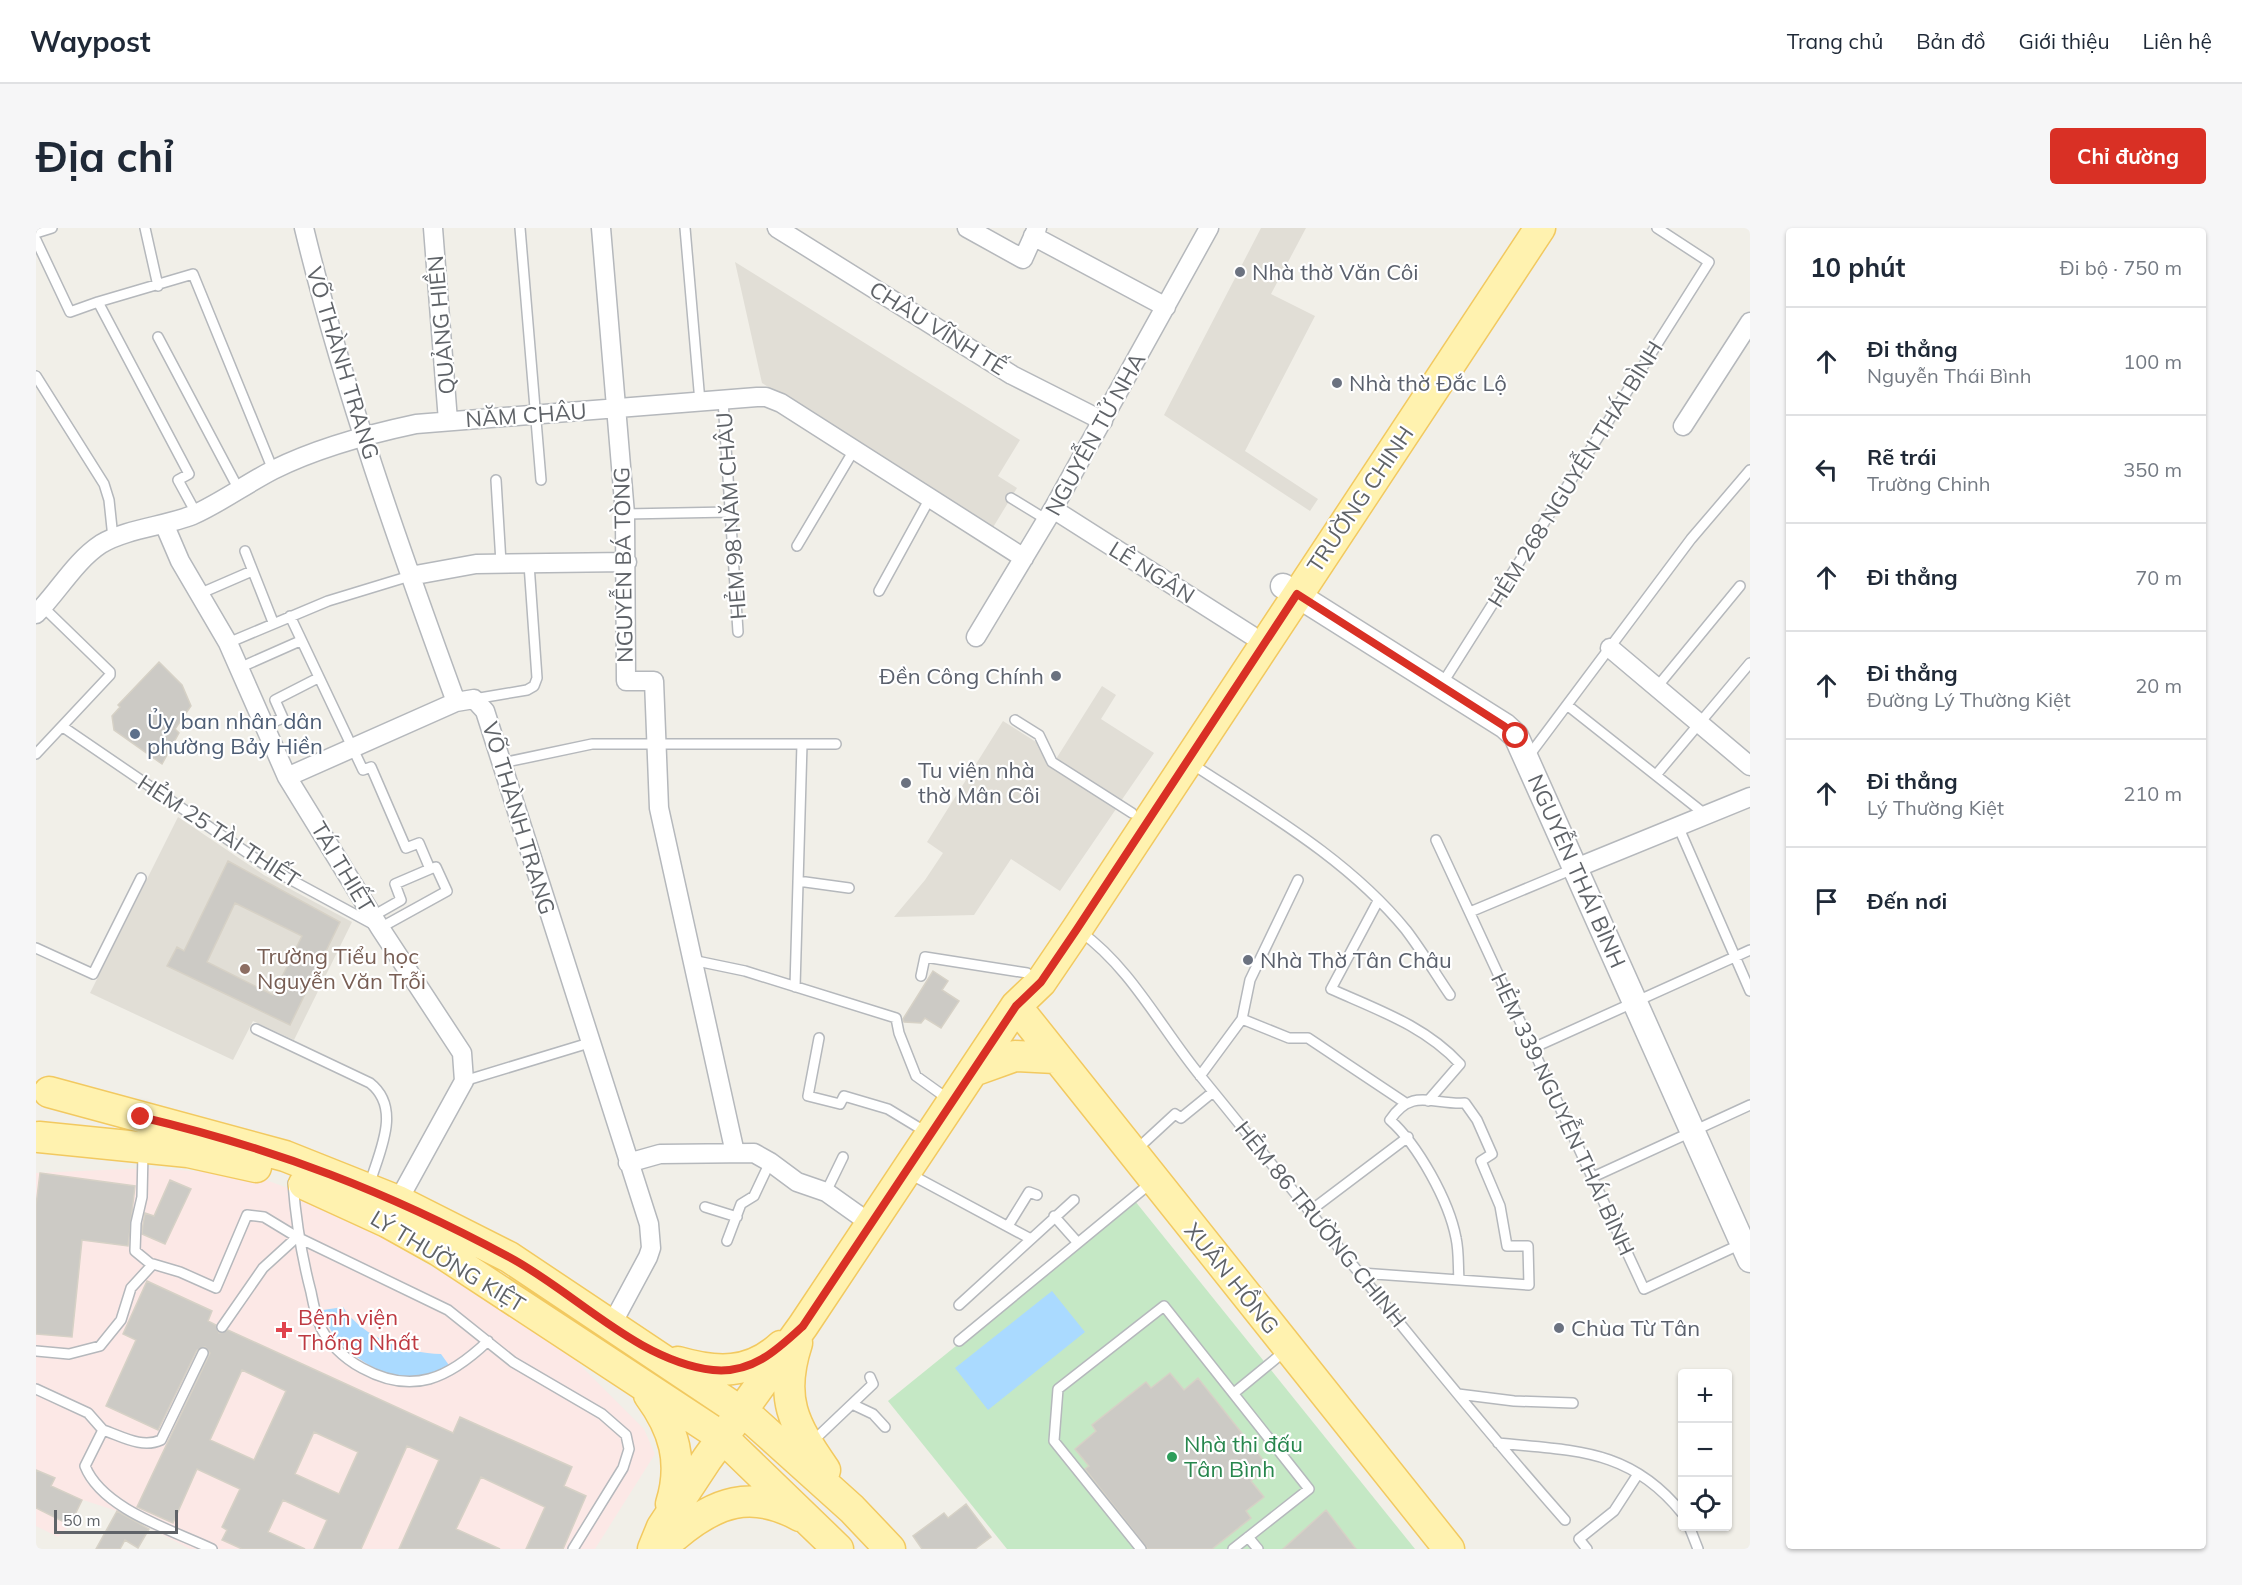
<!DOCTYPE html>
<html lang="vi">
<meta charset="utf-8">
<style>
body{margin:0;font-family:Mulish,sans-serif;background:#f6f6f7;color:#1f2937}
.controls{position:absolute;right:18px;bottom:18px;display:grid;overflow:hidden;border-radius:6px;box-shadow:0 2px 4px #0004}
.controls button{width:54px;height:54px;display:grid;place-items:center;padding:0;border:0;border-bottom:2px solid #e0e1e3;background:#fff;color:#1f2937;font:30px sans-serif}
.scale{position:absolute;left:18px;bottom:15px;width:124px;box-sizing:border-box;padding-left:6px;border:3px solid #5f6368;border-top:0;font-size:16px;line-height:21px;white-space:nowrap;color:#5f6368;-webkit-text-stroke:4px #fff;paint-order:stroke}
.stop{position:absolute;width:18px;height:18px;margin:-14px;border:4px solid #d93025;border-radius:50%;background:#fff}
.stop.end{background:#d93025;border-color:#fff;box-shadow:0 2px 6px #0008}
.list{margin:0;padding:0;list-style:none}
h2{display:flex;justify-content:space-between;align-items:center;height:78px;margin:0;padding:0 24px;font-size:26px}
h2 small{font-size:20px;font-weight:400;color:#747a83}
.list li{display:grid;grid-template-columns:39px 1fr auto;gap:18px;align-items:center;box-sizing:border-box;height:108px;padding:0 24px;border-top:2px solid #e0e1e3}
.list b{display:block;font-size:22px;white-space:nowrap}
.list p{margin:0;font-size:20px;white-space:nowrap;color:#747a83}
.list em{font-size:20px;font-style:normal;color:#747a83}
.icon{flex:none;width:33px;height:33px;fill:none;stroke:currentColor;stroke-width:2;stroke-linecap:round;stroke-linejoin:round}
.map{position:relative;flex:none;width:1714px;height:1321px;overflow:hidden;border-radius:6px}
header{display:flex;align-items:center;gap:36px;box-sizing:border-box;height:84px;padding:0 30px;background:#fff;border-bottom:2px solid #e0e1e3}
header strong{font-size:28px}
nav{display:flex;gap:33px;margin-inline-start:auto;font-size:21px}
.intro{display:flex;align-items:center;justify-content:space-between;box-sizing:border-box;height:144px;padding:0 36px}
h1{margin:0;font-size:42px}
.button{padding:15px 27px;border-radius:6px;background:#d93025;color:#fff;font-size:21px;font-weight:700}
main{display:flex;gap:36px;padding:0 36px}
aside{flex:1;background:#fff;border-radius:6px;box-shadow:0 2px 4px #0004}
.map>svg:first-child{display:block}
</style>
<header>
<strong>Waypost</strong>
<nav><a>Trang chủ</a><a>Bản đồ</a><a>Giới thiệu</a><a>Liên hệ</a></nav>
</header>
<div class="intro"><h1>Địa chỉ</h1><a class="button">Chỉ đường</a></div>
<main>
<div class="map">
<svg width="1714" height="1321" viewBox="0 0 1714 1321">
<rect width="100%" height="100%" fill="#f1efe8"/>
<!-- education -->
<path fill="#e1ded6" d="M1225,0H1270L1235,66L1279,88L1209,223L1282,271L1274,283L1128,187Z
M699,34L984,212L962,248L981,260L956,301L726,155Z
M1066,458L1080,467L1065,491L1118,525L1085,573L1020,531Z
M967,493L1000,514L1015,539L1080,581L1024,663L975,631L938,687L858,689L889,652L907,625L891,614Z
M142,589L228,647L316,694L258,812L217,793L197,832L54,765Z"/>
<!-- medical -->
<path fill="#fce8e6" d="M113,940L216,947L263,964L330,1000L450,1071L540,1133L608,1201L619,1226L559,1321H154L81,1283L47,1272L34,1297L22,1309L0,1298V945Z"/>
<!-- green -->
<path fill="#c5e8c5" d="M1099,973L1379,1321H971L852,1173Z"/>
<!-- water -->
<path fill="#aadaff" d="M1016,1063L1049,1104L952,1182L919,1140Z
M307,1079C327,1110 370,1125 405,1126L415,1140C405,1143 394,1149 384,1150C349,1155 292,1118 287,1082Z"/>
<!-- building -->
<path fill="#cccac5" stroke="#d6d1c6" stroke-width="1.5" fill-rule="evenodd" d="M123,434L146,457L155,478L139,501L143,505L126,536L78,502L76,488L84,479L82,477Z
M192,633L304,694L254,797L131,738L141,719L148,723ZM199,675L266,708L237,767L171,734Z
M897,743L912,753L906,762L923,773L905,800L889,790L885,795L868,794L867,791Z
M4,945L99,958L92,1018L46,1012L36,1109L0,1106V977Z
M134,952L155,961L129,1016L106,1006L107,996L109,985L118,988Z
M111,1053L176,1083L172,1093L180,1097L183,1105L192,1102L417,1205L424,1189L536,1239L528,1258L550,1268L527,1321H490L509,1279L445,1249L420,1301L464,1321H363L403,1232L371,1218L325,1321H278L291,1292L247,1272L232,1304L269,1321H206L186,1312L191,1302L186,1299L204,1261L161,1241L137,1295L101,1279L174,1125L169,1119L161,1122L122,1202L70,1178L100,1112L87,1106ZM206,1142L250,1163L218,1232L174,1212ZM278,1204L322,1224L303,1266L259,1246Z
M1134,1145L1148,1162L1162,1150L1232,1238L1215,1253L1228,1269L1210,1283L1215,1290L1176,1321H1112L1049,1241L1053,1238L1039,1221L1060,1203L1056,1197L1110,1154L1115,1160Z
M0,1242L19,1250L15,1258L46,1272L34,1297L0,1280Z
M930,1276L955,1309L939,1321H886L877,1308L908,1285L912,1290Z
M1290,1282L1320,1321H1247Z
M81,1283L113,1301L102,1320L89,1312L84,1321H60Z"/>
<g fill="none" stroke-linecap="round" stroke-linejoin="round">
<defs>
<path id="service" d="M109,0L122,58
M484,0L505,252
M649,0L664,174
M0,5L16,0
M0,12L34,84L62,74L153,246L142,252L160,285
M62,74L157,46L237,242
M122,109L202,260
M0,148L68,256L73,272L77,310
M687,172L702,404
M460,252L465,335
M975,270L1011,292
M589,286L694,284
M761,318L818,222
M209,323L237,394
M843,363L894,270
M163,366L216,343
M192,415L292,373L374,348
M203,440L264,413
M1406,456L1673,34L1621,0
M1621,459L1704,358
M438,471L491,462L498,458L501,450L493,336
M1531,477L1670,587
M979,492L1003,507L1016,534L1096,585
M228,498L247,490L239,472L282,450
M27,499L235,641L344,700L411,663L400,639L394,641L383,615L370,620L335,539L327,542L254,388
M0,526L74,447V444L7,379
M1492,529L1655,311L1714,242
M466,535L556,516H800
M1156,536C1231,585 1313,632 1370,702C1386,723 1399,745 1414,767
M1620,547L1714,435
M1642,598L1714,763
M1400,612L1608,1061L1705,1016
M762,653L813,660
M1342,673L1295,761C1342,782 1389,798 1424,836L1392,873
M1434,684L1537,641
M337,688L365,672L359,656L394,641
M1045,704C1096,741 1126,802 1166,850C1287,998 1403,1149 1529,1292
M0,720L57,746L105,650
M656,732L709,743L860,790L863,805L880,848L912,871
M885,748L889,729L991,745
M759,759L766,516
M1206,791L1253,810H1272L1368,874
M220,801L334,855C367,881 342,926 333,958
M783,810L772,868L804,876L808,868L852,881L890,904
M1497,820L1714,722
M1164,848L1206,791L1214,752L1262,652
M428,853L553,815
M1100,922L1139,886L1145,890L1177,864
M107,925L106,969L100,995L99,1023L116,1037
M872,945L993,1010
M1557,949L1714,877
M257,955C260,994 265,1026 275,1064C277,1074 279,1085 283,1095C290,1114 309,1131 326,1140C377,1168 413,1150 452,1113
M790,964L807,929
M669,979L701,989
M1274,983L1372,909
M1018,988L1042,1015
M972,998L993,964L1001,967
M691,1013L705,976L718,968L734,934
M1325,1045L1493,1057L1492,1018H1471L1464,978L1445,933L1456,926L1441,892L1429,875C1396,877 1376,859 1354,892C1382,917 1413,973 1420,1010C1423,1023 1422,1038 1423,1052
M923,1077L1038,972
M186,1099L227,1040L261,1009
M923,1113L1116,954
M0,1123L33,1126L64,1118L85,1092L95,1060L117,1036L144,1044L180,1060L211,987L228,989L261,1009L412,1082L477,1134L566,1186L590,1207L593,1221L587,1240L537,1321
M167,1125L125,1212C106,1221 85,1208 67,1202L49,1238C66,1281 136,1302 176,1321
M0,1161L52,1185L67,1202
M1198,1165L1249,1123
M1422,1166L1478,1173L1537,1175
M818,1177L837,1186L849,1199
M776,1214L837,1156L834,1149
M1462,1215C1538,1223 1594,1220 1646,1285
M1653,1298L1662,1321
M1212,1309L1222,1321
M1105,1321L1018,1213L1022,1161L1128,1078L1273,1261L1197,1321
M1551,1321L1543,1311L1578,1283L1602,1246"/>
<path id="minor" d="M268,0C307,161 363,318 420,474L438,471L449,483L613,996L615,1020L612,1029L576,1096
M397,0L412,193
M565,0L589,286L590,453H618L623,580L699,925
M741,0L976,147L1067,193
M931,0L987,31L1001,0
M997,8L1130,79
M1647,198L1714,94
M1017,281L1215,407
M129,298L144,333L192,415L251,549L344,700L426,825L428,853L362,973
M374,348L440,336L591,334
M0,386C22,364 39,333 65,316C90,301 129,298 157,287C184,275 210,256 237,242C281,220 333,206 380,196L721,169H730L745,175L988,330
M940,409L1017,281L1173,0
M1574,420L1714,538
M251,549L420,474
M1540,640L1714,569
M592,935L624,926L718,925L734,934L761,954L790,964L835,996"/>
<path id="tertiary" d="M1247,358L1469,498L1480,508L1714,1032"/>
<path id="primary" d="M980,778L1413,1321
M937,843L979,828L1019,830
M13,864L249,928L362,973L473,1029L717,1192L816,1281L854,1321
M3,909L152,924L220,939
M268,956L351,994L403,1023L686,1209L802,1321
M761,1115C743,1170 757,1196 789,1242
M642,1134C680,1145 714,1147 745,1118
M613,1167C638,1201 648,1234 635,1276
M639,1308C679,1274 715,1261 764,1288
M617,1321L626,1299L671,1231L767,1098L980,778L1005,754L1041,701L1504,0"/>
</defs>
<!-- service casing -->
<use href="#service" stroke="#b5b8bc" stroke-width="12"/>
<!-- minor casing -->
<use href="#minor" stroke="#b5b8bc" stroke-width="21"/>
<!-- tertiary casing -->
<use href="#tertiary" stroke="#b5b8bc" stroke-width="27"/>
<!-- primary casing -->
<use href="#primary" stroke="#f2c960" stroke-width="33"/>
<!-- service -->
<use href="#service" stroke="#fff" stroke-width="9"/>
<!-- minor -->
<use href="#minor" stroke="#fff" stroke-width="18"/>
<!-- tertiary -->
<use href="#tertiary" stroke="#fff" stroke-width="24"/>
<!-- primary -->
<use href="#primary" stroke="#fff2af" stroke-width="30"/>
</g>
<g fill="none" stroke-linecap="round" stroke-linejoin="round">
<!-- route -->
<path stroke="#d93025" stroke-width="8" d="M105,889C240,921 350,963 473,1029C539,1064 601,1133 677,1142C716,1146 741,1122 767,1098L980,778L1005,754L1041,701L1261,366L1468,498L1480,508"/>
</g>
<!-- markers -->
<g fill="#6b7280" stroke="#fff" stroke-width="2">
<circle cx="1204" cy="44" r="6"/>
<circle cx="1301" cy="155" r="6"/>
<circle cx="1020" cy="448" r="6"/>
<circle cx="870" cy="555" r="6"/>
<circle cx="1212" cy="732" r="6"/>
<circle cx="1523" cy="1100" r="6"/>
</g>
<circle fill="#5c6f8a" stroke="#fff" stroke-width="2" cx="99" cy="506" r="6"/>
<circle fill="#8d6e63" stroke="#fff" stroke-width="2" cx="209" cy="741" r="6"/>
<path fill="#e0444e" stroke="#fff" stroke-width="2" d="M245 1093h6v6h6v6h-6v6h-6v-6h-6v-6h6z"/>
<circle fill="#2e9e5b" stroke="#fff" stroke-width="2" cx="1136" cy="1229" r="6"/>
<g text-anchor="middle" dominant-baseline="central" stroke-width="4.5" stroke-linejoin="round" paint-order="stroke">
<!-- worship labels -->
<g font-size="22" fill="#5b616d" stroke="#fff" text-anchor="start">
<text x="1216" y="44">Nhà thờ Văn Côi</text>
<text x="1313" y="155">Nhà thờ Đắc Lộ</text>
<text x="1008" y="448" text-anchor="end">Đền Công Chính</text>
<text x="882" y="542">Tu viện nhà<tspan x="882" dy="25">thờ Mân Côi</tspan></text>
<text x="1224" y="732">Nhà Thờ Tân Châu</text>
<text x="1535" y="1100">Chùa Từ Tân</text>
</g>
<!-- street labels -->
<g font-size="22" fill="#5f6368" stroke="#fff">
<text transform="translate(405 97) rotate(-95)">QUẢNG HIỀN</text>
<text transform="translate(902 100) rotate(32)">CHÂU VĨNH TẾ</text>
<text transform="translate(307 135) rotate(73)">VÕ THÀNH TRANG</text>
<text transform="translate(490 187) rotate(-4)">NĂM CHÂU</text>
<text transform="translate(1059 206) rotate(-61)">NGUYỄN TỬ NHA</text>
<text transform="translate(1539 246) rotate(-58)">HẺM 268 NGUYỄN THÁI BÌNH</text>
<text transform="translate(1324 271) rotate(-56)">TRƯỜNG CHINH</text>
<text transform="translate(695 288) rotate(-94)">HẺM 98 NĂM CHÂU</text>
<text transform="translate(587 337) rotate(-91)">NGUYỄN BÁ TÒNG</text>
<text transform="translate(1116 344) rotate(32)">LÊ NGÂN</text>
<text transform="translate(483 590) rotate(73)">VÕ THÀNH TRANG</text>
<text transform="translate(183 603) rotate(33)">HẺM 25 TÀI THIẾT</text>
<text transform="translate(307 639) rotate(59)">TÁI THIẾT</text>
<text transform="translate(1541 643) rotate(66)">NGUYỄN THÁI BÌNH</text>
<text transform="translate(1527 886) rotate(65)">HẺM 339 NGUYỄN THÁI BÌNH</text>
<text transform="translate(1285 996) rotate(51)">HẺM 86 TRƯỜNG CHINH</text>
<text transform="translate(412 1033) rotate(31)">LÝ THƯỜNG KIỆT</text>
<text transform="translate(1196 1050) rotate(51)">XUÂN HỒNG</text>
</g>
<!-- service labels -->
<g font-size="22" fill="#4e5e75" stroke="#fff" text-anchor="start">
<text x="111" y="493">Ủy ban nhân dân<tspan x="111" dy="25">phường Bảy Hiền</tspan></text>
</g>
<!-- education labels -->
<g font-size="22" fill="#785e54" stroke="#fff" text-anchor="start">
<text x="221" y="728">Trường Tiểu học<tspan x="221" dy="25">Nguyễn Văn Trỗi</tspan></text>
</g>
<!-- health labels -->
<g font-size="22" fill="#be3a42" stroke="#fff" text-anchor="start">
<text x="262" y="1089">Bệnh viện<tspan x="262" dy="25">Thống Nhất</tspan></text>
</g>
<!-- leisure labels -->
<g font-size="22" fill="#27864d" stroke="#fff" text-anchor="start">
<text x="1148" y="1216">Nhà thi đấu<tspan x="1148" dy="25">Tân Bình</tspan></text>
</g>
</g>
</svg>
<div class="controls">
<button>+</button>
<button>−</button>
<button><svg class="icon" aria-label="locate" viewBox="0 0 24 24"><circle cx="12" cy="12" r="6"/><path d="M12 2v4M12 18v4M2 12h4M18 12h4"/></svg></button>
</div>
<div class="scale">50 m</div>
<div class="stop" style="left:1480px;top:508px"></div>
<div class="stop end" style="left:105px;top:889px"></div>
</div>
<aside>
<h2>10 phút<small>Đi bộ · 750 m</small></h2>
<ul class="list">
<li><svg class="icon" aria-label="ahead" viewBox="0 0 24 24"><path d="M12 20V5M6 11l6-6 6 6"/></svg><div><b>Đi thẳng</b><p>Nguyễn Thái Bình</p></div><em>100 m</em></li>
<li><svg class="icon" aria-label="left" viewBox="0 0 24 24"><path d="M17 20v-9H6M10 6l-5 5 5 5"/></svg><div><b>Rẽ trái</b><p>Trường Chinh</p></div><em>350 m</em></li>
<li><svg class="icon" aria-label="ahead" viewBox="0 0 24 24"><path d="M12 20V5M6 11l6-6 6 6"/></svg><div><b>Đi thẳng</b></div><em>70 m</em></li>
<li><svg class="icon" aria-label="ahead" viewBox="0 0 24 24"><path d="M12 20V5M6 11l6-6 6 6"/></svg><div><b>Đi thẳng</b><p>Đường Lý Thường Kiệt</p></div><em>20 m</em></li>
<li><svg class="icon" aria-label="ahead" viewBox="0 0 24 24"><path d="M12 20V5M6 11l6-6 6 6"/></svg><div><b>Đi thẳng</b><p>Lý Thường Kiệt</p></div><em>210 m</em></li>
<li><svg class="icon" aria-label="arrive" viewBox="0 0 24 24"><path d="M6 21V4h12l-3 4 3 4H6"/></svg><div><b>Đến nơi</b></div></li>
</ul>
</aside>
</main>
